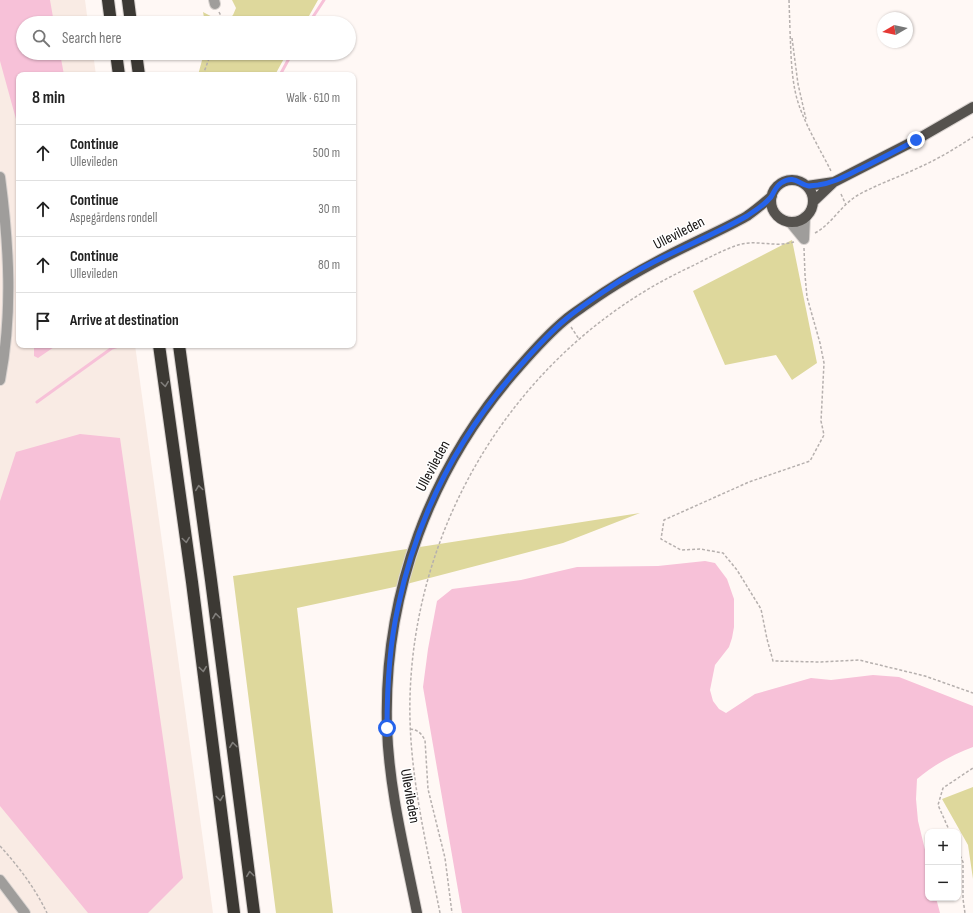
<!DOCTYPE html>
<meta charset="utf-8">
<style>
body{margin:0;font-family:"Sofia Sans Condensed",sans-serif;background:#f6f6f6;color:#222}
.controls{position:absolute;right:12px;bottom:12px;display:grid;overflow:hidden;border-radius:8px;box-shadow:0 1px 3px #0004}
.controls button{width:36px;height:36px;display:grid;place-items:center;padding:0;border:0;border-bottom:1px solid #e0e0e0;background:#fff;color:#222;font:20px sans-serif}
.compass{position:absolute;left:877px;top:12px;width:36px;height:36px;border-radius:50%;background:#fff;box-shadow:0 1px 3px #0004;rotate:261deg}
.stop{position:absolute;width:12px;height:12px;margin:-9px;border:3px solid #2563eb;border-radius:50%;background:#fff}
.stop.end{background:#2563eb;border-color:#fff;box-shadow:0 1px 4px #0008}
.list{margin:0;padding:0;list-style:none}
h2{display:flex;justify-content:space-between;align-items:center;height:52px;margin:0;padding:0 16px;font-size:17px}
h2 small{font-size:13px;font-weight:400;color:#767676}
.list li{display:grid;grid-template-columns:26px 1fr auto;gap:12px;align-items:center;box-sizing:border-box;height:56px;padding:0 16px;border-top:1px solid #e0e0e0}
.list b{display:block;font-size:15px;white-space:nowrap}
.list p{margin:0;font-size:13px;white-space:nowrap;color:#767676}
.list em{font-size:13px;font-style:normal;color:#767676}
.icon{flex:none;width:22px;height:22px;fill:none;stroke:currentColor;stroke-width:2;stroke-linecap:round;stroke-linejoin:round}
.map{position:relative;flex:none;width:973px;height:913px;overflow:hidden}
.search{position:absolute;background:#fff;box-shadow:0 1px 3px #0004;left:16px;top:16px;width:340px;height:44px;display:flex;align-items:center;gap:10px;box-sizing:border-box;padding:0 14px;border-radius:22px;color:#767676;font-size:15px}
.panel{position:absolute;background:#fff;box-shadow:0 1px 3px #0004;left:16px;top:72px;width:340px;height:276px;border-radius:8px}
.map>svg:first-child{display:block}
</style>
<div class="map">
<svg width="973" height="913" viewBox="0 0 973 913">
<rect width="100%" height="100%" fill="#fff8f5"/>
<!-- built -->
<path fill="#f9ebe4" d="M0,0H85L88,23H23V53H93L96,75H19V345H135L213,913H0Z"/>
<!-- green -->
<path fill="#ded89c" d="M232,0H318L305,23H205L203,12L220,21L229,19L233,15L236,8Z
M204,53H287L275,75H198Z
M792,240L817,363L792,380L776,355L725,365L693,291Z
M640,513L563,543L399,586L297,608L333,913H276L233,576Z
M973,787V879L968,845L942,799Z"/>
<!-- water -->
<path fill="#f7c1d8" d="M0,0H50L54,23H23V53H60L64,75H19V130L0,61Z
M34,345H57L38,358L34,356Z
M80,434L120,438L183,878L148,913H88L0,806V501L16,452Z
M705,561L715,563L727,579L734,599V627L732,638L729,647L715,665L710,690L713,701L719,709L726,713L755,694L811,678L831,680L873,675L899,677L973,706V747C952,755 935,764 917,779L916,799L918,821L928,862V898H936L940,913H462L423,687L428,649L437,601L452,589L521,580L577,567L658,566Z"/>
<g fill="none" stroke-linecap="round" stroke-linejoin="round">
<!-- stream -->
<path stroke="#f7c1d8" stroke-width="3" d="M309,23L324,0
M280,75L292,53
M37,402L112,348L122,345"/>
<defs>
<path id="minor" d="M214,0L215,4
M0,177C9,245 13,313 0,380
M790,222L804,239
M804,239L805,217
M0,880L25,913"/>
<path id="major" d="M771 201a21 21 0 1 1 42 0a21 21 0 1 1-42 0Z
M807,186L834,182L916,140L973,107
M813,202L834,182
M417,913C405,852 389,790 387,728C383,595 430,467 519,367C533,351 548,334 565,320C572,314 580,309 587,304C619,281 652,263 687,246C707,236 728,227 747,216C756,210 764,203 772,196"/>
<path id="highway" d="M108,0L111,23
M128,0L131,23
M116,53L119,75
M136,53L139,75
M159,345L192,582L234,913
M179,345L211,580L254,913"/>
</defs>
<!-- minor casing -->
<use href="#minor" stroke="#d9d3d0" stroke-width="12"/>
<!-- major casing -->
<use href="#major" stroke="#d9d3d0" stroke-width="12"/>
<!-- highway casing -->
<use href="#highway" stroke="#d9d3d0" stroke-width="14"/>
<!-- path -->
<path stroke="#b6b0ae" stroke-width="1.5" stroke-dasharray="3 2" stroke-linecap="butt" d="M789,0L790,30
M219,12L221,16L222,23
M790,31C791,52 791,74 796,95C802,120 820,149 831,171
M792,38L798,84L806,119
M203,75L211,53
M841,194L846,205
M815,233C832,224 841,205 858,195C878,184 899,177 920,167C938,159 956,148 973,137
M804,248L805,275L807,297L820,343L824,363L821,421L824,435L810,461L749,482L664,520L661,539L681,550L700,549L723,553L737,570L761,609L767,639L773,661L821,662L859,660L925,676L973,693
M571,327L579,339
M410,729C418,730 421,733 425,740L428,789L445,858L452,913
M950,832L938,805L943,788L973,768
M0,846C19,867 35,888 47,913
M958,851L963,862V899L965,913
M440,913C426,842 408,770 410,697C415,516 522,347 686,269C703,261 720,251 738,245C757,239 773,248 794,242"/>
<!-- minor -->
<use href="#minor" stroke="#9f9d9b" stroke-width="10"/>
<!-- major -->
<use href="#major" stroke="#55524e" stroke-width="10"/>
<!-- highway -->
<use href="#highway" stroke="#3c3934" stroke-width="12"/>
</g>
<!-- one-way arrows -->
<defs><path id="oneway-chevron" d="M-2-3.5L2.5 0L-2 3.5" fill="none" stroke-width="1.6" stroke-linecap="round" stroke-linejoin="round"/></defs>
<g stroke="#807e7b">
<use href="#oneway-chevron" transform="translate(165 384) rotate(82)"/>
<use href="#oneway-chevron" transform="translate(199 488) rotate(-98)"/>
<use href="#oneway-chevron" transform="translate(186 540) rotate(82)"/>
<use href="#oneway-chevron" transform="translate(216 616) rotate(-97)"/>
<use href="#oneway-chevron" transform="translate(203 669) rotate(83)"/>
<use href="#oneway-chevron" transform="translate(233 745) rotate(-97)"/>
<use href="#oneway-chevron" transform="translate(220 798) rotate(83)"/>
<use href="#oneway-chevron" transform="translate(250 874) rotate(-97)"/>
</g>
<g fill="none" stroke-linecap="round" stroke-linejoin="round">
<!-- route -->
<path stroke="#2563eb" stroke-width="5" d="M387,728C387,688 389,647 398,607C417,515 458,436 520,366C534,350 549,333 566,319C580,307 596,297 612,286C654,258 703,241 747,216C755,211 765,204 771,197C774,193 775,187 781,183C795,174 799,185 809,186C810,186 817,185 818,185C834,183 847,175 862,168C880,159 898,150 916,140"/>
</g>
<g text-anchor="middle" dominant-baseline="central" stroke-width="3" stroke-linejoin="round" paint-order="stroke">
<!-- street labels -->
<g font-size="15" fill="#13100f" stroke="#fff">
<text transform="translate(679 233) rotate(-27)">Ullevileden</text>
<text transform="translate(433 466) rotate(-62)">Ullevileden</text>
<text transform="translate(410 796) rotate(80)">Ullevileden</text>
</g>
</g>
</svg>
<div class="controls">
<button>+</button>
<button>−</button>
</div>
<svg class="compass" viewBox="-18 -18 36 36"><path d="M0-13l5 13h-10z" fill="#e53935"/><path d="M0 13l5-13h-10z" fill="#767676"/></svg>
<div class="stop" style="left:387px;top:728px"></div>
<div class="stop end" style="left:916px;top:140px"></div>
<div class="search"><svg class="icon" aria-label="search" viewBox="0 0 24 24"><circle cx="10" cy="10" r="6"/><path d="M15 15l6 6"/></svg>Search here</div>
<section class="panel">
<h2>8 min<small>Walk · 610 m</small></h2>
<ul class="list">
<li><svg class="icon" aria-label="ahead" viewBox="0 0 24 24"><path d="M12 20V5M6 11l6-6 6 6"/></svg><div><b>Continue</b><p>Ullevileden</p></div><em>500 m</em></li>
<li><svg class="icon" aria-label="ahead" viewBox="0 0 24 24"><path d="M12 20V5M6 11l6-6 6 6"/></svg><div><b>Continue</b><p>Aspegårdens rondell</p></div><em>30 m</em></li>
<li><svg class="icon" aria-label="ahead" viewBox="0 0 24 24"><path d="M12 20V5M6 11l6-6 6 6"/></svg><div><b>Continue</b><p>Ullevileden</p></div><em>80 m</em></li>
<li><svg class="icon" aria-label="arrive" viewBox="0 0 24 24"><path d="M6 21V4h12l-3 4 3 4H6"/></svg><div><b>Arrive at destination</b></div></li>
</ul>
</section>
</div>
